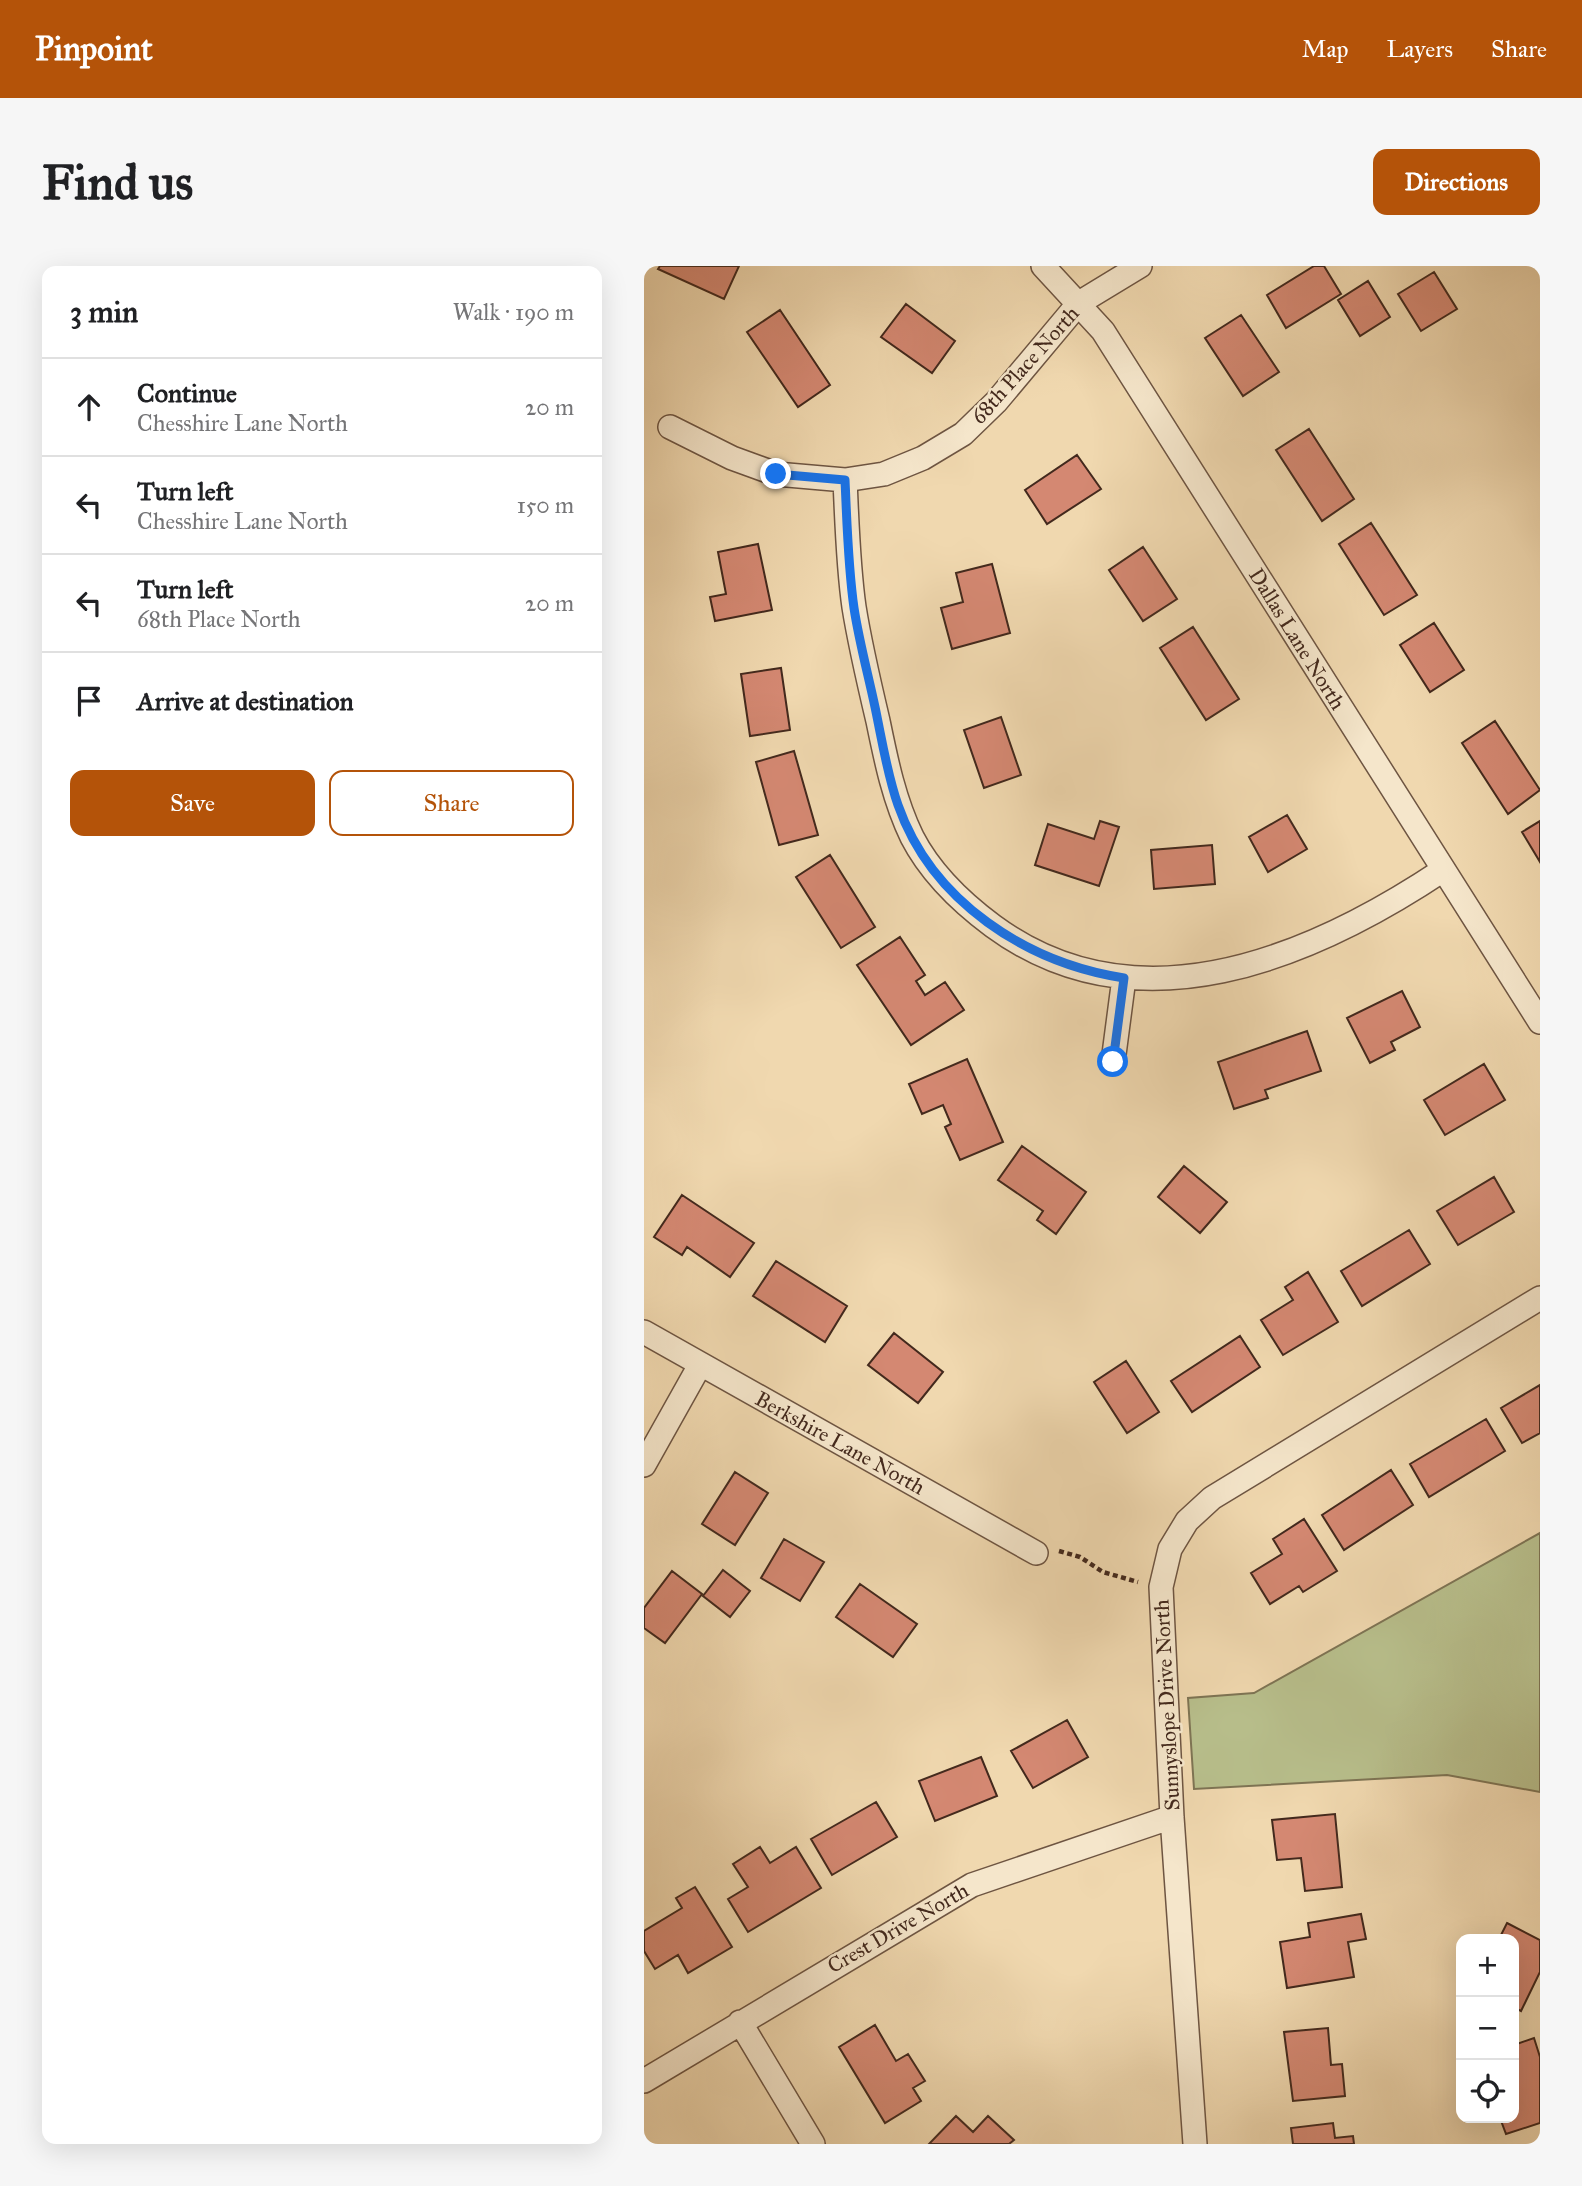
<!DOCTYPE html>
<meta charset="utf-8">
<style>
body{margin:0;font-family:"IM FELL Great Primer",serif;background:#f6f6f6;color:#202124}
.controls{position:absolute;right:21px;bottom:21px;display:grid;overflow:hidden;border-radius:14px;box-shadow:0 7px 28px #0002}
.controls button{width:63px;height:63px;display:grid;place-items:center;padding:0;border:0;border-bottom:2px solid #e0e0e0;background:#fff;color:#202124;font:35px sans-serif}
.stop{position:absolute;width:21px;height:21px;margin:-16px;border:5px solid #1a73e8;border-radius:50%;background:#fff}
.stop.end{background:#1a73e8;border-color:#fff;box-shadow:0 2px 7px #0008}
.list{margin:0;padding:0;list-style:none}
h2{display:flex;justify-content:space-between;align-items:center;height:91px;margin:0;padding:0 28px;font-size:30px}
h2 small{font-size:23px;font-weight:400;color:#757577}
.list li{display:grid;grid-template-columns:46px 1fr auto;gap:21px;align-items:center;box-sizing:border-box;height:98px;padding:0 28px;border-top:2px solid #e0e0e0}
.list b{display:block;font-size:26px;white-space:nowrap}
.list p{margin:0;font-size:23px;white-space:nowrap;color:#757577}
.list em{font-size:23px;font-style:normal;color:#757577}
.actions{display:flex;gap:14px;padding:21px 28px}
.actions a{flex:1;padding:16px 0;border:2px solid #b45309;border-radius:14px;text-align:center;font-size:24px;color:#b45309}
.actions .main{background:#b45309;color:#fff}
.icon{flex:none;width:38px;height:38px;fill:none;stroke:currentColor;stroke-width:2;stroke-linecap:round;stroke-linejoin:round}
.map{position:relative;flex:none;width:896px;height:1878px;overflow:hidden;border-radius:14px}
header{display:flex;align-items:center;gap:42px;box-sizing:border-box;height:98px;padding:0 35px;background:#b45309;color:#fff}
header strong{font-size:33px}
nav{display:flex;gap:38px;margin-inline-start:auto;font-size:24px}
.intro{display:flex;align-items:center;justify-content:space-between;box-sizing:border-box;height:168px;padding:0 42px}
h1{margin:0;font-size:49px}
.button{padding:18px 32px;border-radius:14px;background:#b45309;color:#fff;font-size:24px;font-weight:700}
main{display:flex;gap:42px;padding:0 42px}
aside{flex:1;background:#fff;border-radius:14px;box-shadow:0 7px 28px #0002}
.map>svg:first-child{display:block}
</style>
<header>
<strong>Pinpoint</strong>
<nav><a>Map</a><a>Layers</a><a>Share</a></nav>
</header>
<div class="intro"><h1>Find us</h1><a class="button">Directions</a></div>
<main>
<aside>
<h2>3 min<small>Walk · 190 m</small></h2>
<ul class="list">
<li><svg class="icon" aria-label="ahead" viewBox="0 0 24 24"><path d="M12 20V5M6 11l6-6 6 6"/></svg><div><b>Continue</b><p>Chesshire Lane North</p></div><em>20 m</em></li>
<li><svg class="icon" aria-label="left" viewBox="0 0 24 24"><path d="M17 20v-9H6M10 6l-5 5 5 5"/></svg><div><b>Turn left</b><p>Chesshire Lane North</p></div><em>150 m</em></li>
<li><svg class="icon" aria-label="left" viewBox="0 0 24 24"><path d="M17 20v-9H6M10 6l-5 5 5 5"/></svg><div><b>Turn left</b><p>68th Place North</p></div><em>20 m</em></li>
<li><svg class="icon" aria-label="arrive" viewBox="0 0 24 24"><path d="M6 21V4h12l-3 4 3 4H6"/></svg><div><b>Arrive at destination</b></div></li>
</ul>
<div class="actions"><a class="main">Save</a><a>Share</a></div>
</aside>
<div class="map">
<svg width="896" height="1878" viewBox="0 0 896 1878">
<rect width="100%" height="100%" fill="#f0d8af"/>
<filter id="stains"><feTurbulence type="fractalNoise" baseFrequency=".00286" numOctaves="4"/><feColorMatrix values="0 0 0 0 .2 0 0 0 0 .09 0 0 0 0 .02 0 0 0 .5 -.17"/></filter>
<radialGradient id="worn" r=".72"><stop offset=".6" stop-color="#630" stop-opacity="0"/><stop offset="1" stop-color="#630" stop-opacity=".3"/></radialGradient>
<!-- green -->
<path fill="#b8bf8c" stroke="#7e7454" stroke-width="2" d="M896,1267V1526L803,1509L550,1523L544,1432L610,1427Z"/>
<!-- building -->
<path fill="#d48872" stroke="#43291d" stroke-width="2" d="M16,0H95L80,33L14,3Z
M670,0H680L697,28L642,62L623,29Z
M790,6L813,43L777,65L754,28Z
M724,15L746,51L716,70L694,34Z
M262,38L311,75L288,107L237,71Z
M136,44L186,119L154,141L103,66Z
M597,49L635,106L599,130L561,72Z
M665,163L710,233L678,255L632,184Z
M433,189L457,223L403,258L381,224Z
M727,257L773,329L740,349L695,278Z
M114,278L128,344L71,355L66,331L82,328L74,286Z
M499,281L533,333L499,355L465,304Z
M348,298L366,367L308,383L297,342L319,336L312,307Z
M790,357L820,404L786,426L756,379Z
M549,361L595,433L562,454L516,382Z
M137,402L146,464L106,470L97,408Z
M357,451L377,509L340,522L320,464Z
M851,455L896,524L864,548L818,477Z
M150,485L174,569L135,579L112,496Z
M643,549L663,583L624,606L605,571Z
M456,555L475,561L455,620L391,599L404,558L450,573Z
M896,555V596L878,566Z
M568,579L571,618L510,623L507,584Z
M186,589L231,661L197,682L152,611Z
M256,671L281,709L272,715L281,729L301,716L320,744L267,779L213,699Z
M758,725L776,761L747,776L751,784L726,797L703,752Z
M663,765L677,805L621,824L624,832L590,843L574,796Z
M323,793L359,876L316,894L301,861L307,858L299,839L278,848L265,818Z
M840,798L861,834L801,869L780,834Z
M378,880L442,926L412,968L393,954L399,945L354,914Z
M540,900L583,936L556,967L514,931Z
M850,911L870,946L814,979L793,945Z
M38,929L110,977L86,1011L43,981L38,989L10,971Z
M765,964L786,998L718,1040L697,1005Z
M132,995L203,1040L181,1076L109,1030Z
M664,1006L694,1056L639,1089L617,1054L649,1034L641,1021Z
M250,1067L299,1106L274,1137L224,1099Z
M596,1070L616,1101L548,1146L527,1115Z
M482,1095L515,1146L483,1167L450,1116Z
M896,1119V1167L878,1177L857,1142Z
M842,1153L861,1185L785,1231L766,1198Z
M747,1204L769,1239L700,1284L678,1249Z
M91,1206L124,1227L91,1279L58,1258Z
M660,1253L693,1305L659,1326L655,1320L626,1338L607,1307L638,1288L629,1273Z
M140,1273L180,1296L156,1335L117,1312Z
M79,1304L106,1325L86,1351L59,1330Z
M28,1305L58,1328L21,1377L0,1362V1342Z
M216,1318L273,1358L249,1391L192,1351Z
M423,1454L444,1491L389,1522L367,1485Z
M337,1491L353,1530L291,1555L275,1515Z
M232,1536L253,1571L188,1609L167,1573Z
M691,1548L698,1621L661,1625L657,1592L633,1594L628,1554Z
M116,1581L126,1597L152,1581L177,1622L104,1666L84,1633L104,1621L89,1598Z
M51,1621L88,1681L44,1707L34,1689L11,1703L0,1685V1665L38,1642L32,1632Z
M717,1648L722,1673L704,1676L710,1711L643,1722L636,1676L666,1671L664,1657Z
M863,1657L896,1674V1706L877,1745L870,1741V1673H855Z
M231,1759L252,1795L264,1788L281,1815L269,1822L277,1835L241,1857L195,1781Z
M684,1762L687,1799L698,1798L701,1830L649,1835L640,1766Z
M890,1772L896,1791V1857L862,1868L856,1852H870V1779Z
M312,1850L329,1866L344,1850L370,1874L365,1878H285Z
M689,1857L691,1872L709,1870L710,1878H649L647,1862Z"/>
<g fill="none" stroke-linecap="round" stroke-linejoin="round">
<defs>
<path id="minor" d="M399,0L459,65L896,756
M26,161L88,192L132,208L201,214L240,208L279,192L319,168L352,136L435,37L496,0
M201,214C203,257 204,299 210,341C216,379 225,417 234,455C242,494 250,534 268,571C286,606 318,637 349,660C493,766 667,692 799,604
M469,796L480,712
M0,1066L392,1287
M0,1199L56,1099
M96,1756L169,1878
M0,1815L328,1619L528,1551
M551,1878L528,1551L517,1321L526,1283L543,1255L568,1232L896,1032"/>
</defs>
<!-- minor casing -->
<use href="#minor" stroke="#6e5542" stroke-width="26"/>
<!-- path -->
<path stroke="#43291d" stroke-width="4.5" stroke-dasharray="5 3.5" stroke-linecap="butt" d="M415,1285L436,1291L459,1306L494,1316"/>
<!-- minor -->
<use href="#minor" stroke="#f5e6cb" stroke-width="23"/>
</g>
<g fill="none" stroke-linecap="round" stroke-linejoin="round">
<!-- route -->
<path stroke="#1a73e8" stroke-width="9" d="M132,208L201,214C203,257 204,300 210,342C215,375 224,408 231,441C238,474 243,508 254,539C288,636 383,697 480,712L469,796"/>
</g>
<g text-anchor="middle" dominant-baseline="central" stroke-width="5" stroke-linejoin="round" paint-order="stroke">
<!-- street labels -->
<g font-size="21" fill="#43291d" stroke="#f5e6cb">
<text transform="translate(381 99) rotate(-48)">68th Place North</text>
<text transform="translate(653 373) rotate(58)">Dallas Lane North</text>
<text transform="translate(196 1177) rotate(29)">Berkshire Lane North</text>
<text transform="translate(523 1439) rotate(-93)">Sunnyslope Drive North</text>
<text transform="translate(254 1662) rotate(-30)">Crest Drive North</text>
</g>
</g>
<rect width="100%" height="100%" filter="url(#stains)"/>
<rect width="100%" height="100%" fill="url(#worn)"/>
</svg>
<div class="controls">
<button>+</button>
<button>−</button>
<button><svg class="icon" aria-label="locate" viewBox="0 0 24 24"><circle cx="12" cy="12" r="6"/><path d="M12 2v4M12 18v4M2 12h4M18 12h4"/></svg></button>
</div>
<div class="stop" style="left:469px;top:796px"></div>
<div class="stop end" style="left:132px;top:208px"></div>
</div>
</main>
